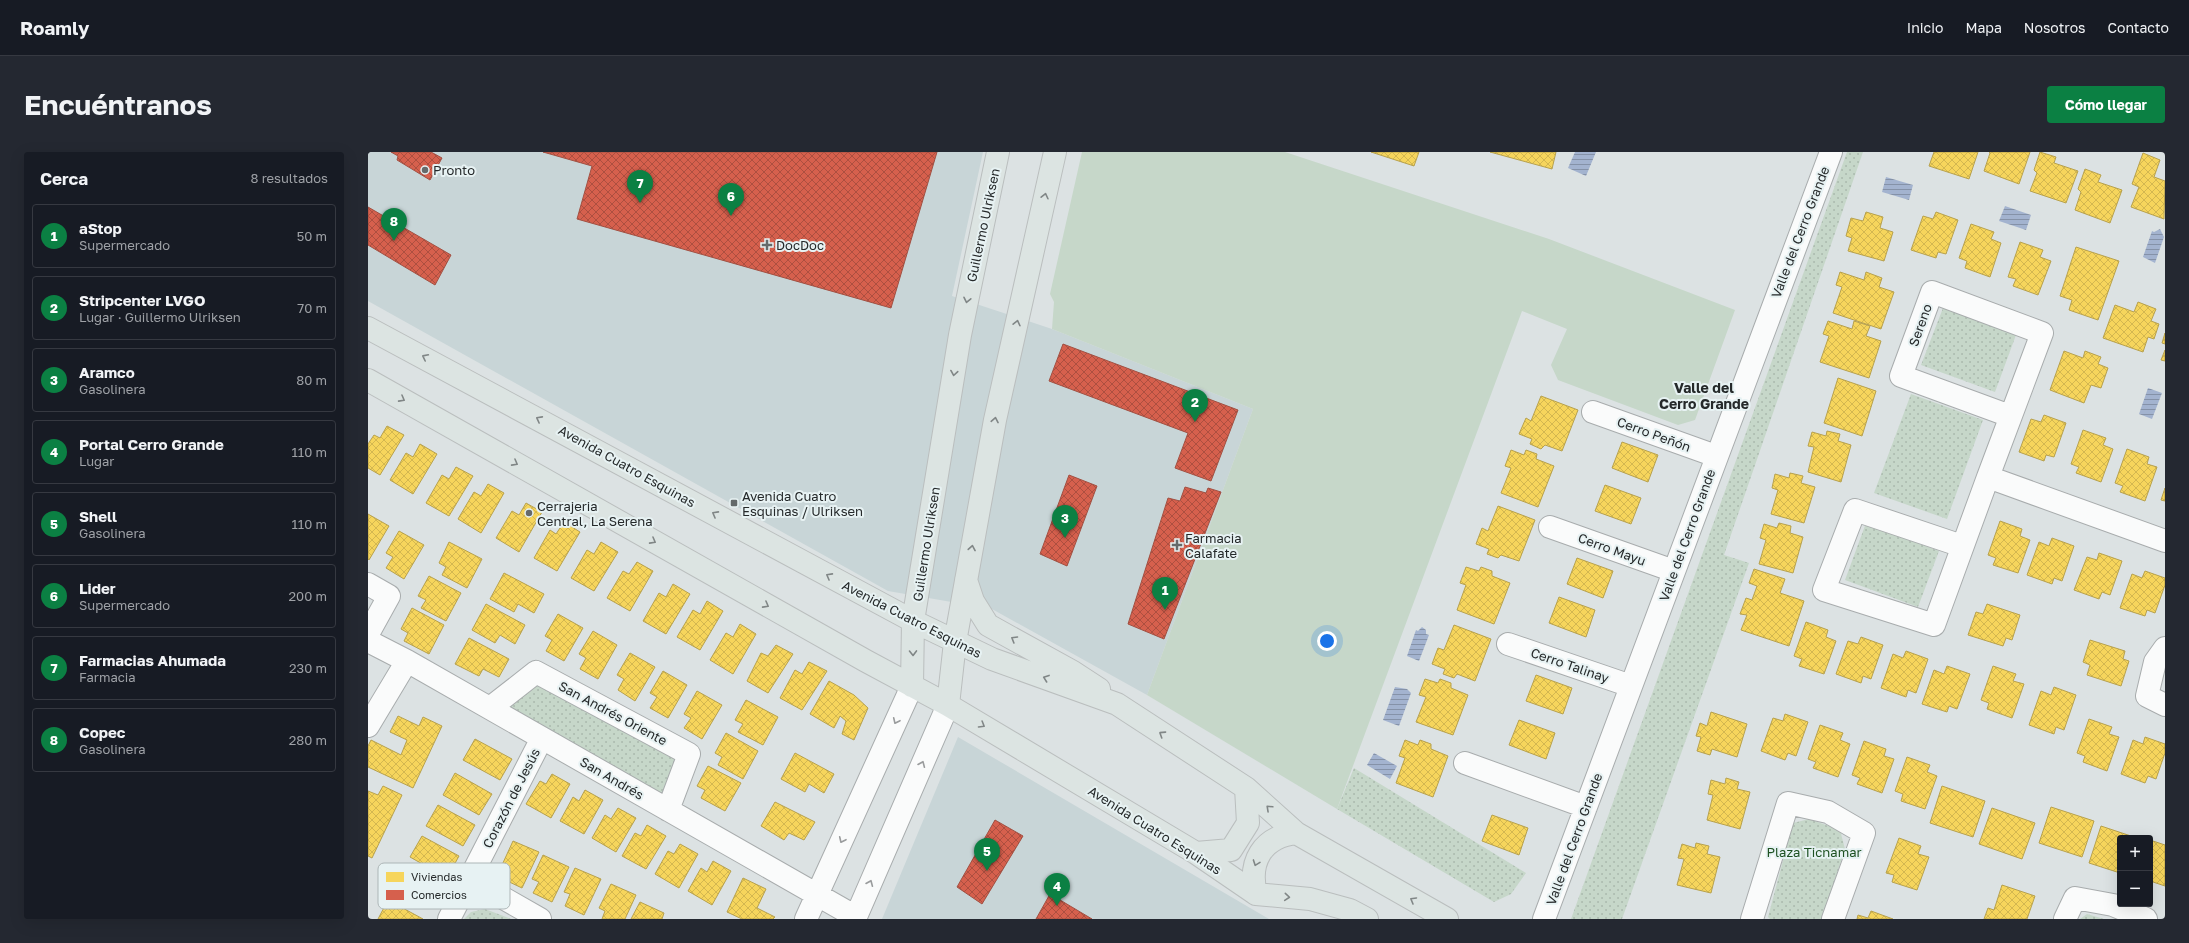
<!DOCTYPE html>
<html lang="es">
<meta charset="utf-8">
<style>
body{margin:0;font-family:"Golos Text",sans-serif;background:#242831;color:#f1f3f6}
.controls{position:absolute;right:12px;bottom:12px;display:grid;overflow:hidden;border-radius:4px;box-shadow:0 4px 16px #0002}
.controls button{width:36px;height:36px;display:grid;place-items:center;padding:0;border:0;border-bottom:1px solid #363941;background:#171b24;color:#f1f3f6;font:20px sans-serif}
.you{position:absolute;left:959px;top:489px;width:14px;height:14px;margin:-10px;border:3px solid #fff;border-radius:50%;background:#1a73e8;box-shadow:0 0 0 6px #1a73e833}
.badge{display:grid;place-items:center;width:26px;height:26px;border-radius:50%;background:#0b8043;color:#fff;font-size:13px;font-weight:700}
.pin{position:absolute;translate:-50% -33px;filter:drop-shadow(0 1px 2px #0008)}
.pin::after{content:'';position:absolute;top:21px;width:14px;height:12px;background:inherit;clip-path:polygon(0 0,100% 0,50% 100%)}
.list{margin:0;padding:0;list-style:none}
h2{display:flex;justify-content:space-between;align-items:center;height:52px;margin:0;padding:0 16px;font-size:17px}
h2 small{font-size:13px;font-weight:400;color:#9ea1a6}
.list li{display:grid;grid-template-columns:26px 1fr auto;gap:12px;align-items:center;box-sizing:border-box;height:64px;margin:0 8px 8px;padding:0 8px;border:1px solid #363941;border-radius:4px}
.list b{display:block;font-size:15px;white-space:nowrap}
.list p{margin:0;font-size:13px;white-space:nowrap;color:#9ea1a6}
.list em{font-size:13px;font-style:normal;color:#9ea1a6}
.map{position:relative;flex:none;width:1797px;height:767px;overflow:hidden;border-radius:4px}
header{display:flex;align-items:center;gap:24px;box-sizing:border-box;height:56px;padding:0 20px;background:#171b24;border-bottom:1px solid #363941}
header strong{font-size:19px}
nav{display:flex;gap:22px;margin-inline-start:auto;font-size:14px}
.intro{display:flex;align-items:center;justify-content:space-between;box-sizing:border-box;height:96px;padding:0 24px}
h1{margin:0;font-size:28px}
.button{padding:10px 18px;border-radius:4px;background:#0b8043;color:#fff;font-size:14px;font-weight:700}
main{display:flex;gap:24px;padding:0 24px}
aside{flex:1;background:#171b24;border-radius:4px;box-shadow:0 4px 16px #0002}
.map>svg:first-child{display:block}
</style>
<header>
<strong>Roamly</strong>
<nav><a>Inicio</a><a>Mapa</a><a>Nosotros</a><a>Contacto</a></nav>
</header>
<div class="intro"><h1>Encuéntranos</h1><a class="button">Cómo llegar</a></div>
<main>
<aside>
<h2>Cerca<small>8 resultados</small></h2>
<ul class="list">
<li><span class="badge">1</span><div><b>aStop</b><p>Supermercado</p></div><em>50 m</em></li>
<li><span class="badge">2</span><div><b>Stripcenter LVGO</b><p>Lugar · Guillermo Ulriksen</p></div><em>70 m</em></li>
<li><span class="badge">3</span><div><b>Aramco</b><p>Gasolinera</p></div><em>80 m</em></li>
<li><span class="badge">4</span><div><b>Portal Cerro Grande</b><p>Lugar</p></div><em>110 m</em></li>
<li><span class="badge">5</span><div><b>Shell</b><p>Gasolinera</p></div><em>110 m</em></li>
<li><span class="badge">6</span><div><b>Lider</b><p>Supermercado</p></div><em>200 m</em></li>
<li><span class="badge">7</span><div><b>Farmacias Ahumada</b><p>Farmacia</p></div><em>230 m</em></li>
<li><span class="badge">8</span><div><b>Copec</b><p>Gasolinera</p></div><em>280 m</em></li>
</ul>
</aside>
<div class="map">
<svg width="1797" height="767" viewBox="0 0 1797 767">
<defs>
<pattern id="park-dots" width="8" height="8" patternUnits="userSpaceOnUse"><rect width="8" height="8" fill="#c6d7c9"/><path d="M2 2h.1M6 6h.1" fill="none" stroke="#aab9ad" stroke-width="1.8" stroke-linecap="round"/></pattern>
<pattern id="water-rules" width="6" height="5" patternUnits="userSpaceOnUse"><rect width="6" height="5" fill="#a3b3cf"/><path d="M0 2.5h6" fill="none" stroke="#8592a8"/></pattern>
<pattern id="homes-cross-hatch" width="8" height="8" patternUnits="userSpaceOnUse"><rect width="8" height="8" fill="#f6d55c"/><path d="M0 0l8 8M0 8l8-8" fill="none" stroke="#d3b750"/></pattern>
<pattern id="shops-cross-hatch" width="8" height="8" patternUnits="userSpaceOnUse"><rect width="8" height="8" fill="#d6604d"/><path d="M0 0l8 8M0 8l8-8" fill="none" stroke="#ad4f40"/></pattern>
</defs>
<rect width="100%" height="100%" fill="#dce2e3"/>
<!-- built -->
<path fill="#c8d5d7" d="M0,0H615L584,144L684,177L885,257L779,543L624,457L520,439L0,149Z
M590,585L901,767H514Z"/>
<!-- green -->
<path fill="#c6d7c9" d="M714,0H917L1181,87L1367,158L1327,268L1310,273L1190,228L1183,213L1199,177L1154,159L969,657L779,543L885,257L684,177L686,150L682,142Z"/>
<!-- park -->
<path fill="url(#park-dots)" d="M1479,0H1495L1356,403L1381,411L1254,767H1203Z
M1575,156L1648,183L1627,240L1553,213Z
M1543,242L1615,268L1579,367L1506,341Z
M1498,371L1571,399L1550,455L1477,428Z
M169,527L314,604L299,646L132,556Z
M986,616L1158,721L1143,742L1126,750L969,657Z
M1441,667L1472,678L1477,697L1454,767H1402L1400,765L1425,671Z
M117,757L143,767H96L103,760Z
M1719,762L1736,767H1712Z"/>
<!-- water -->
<path fill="url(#water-rules)" d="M1207,0H1228L1218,24L1200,16Z
M1518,25L1545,33L1541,48L1514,40Z
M1637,54L1663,63L1658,78L1631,69Z
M1792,77L1796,85L1787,111L1775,105L1784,79L1786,80Z
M1780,236L1794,241L1784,267L1771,262Z
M1054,475L1058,478V482L1061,483L1051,509L1039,504L1048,478L1050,479Z
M1027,535L1039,537L1043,541L1031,574L1015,568Z
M1006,601L1029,614L1022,627L999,613Z"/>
<!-- homes -->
<path fill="url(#homes-cross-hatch)" stroke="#b7a14d" d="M1003,0H1051L1046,14Z
M1122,0H1188L1184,17Z
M1566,0H1610L1601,27L1561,14Z
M1621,0H1662L1651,32L1616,19L1622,1Z
M1672,0L1688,5L1686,11L1710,19L1698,51L1662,39L1669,21L1666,18Z
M1775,1L1792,8L1786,25L1797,29L1796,67L1763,55L1771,35L1764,32Z
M1717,17L1733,23L1730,30L1754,38L1742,71L1707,58L1713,40L1710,37Z
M1498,60L1515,65L1512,76L1525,80L1516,109L1480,99L1484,86L1478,84L1483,66L1495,69Z
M1568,60L1590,68L1578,102L1570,100L1568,106L1543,98L1555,64L1565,67Z
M1603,72L1626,80L1623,87L1633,91L1622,125L1597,116L1599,109L1591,106Z
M1652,90L1675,98L1672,105L1683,109L1670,143L1645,134L1648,127L1640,125Z
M1708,95L1751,109L1730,168L1701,158L1704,148L1692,144Z
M1472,120L1496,128L1498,120L1514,126L1511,135L1526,140L1513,177L1465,161L1474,135L1468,133Z
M1770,150L1788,157L1783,169L1791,172L1786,187L1780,185L1775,200L1735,186L1747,153L1766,160Z
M1460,169L1484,177L1486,169L1502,174L1498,184L1513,189L1501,226L1452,210L1461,184L1455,182Z
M1797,181V192L1794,191Z
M1797,198V209L1793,208Z
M1696,199L1715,206L1717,199L1733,205L1730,212L1740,216L1733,236L1723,233L1716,251L1682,238Z
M1470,226L1508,239L1494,284L1456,271Z
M1173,244L1210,258L1194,299L1177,293L1173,297L1162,292L1164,287L1151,282L1158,266L1163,269Z
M1676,263L1698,271L1686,305L1678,303L1676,309L1651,300L1663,267L1673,270Z
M19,274L36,283L12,323L0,316V292L6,283L12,286Z
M1715,278L1738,286L1735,293L1745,297L1733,330L1708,321L1711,315L1703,312Z
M1459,279L1472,282L1470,289L1483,293L1473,330L1440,320L1446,295L1440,294L1444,280L1458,284Z
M1254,290L1290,303L1280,330L1244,316Z
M52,292L69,302L45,342L22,328L38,301L45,305Z
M1759,297L1781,305L1779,312L1789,315L1777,349L1752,340L1755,334L1747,331Z
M1143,298L1156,303L1158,298L1169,302L1168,307L1186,314L1170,355L1133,341L1143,316L1137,314Z
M88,315L105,324L81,364L58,351L74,323L81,327Z
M1422,321L1435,324L1433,331L1447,335L1436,371L1403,362L1410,338L1404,336L1407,322L1421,326Z
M120,332L136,341L113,381L90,367L106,340L113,344Z
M1237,333L1273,346L1263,372L1227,359Z
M1797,336V349L1793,348Z
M158,351L174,360L151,400L128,386L144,359L151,363Z
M1130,354L1167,368L1151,409L1133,403L1130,406L1119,402L1121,397L1108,392L1114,376L1120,379Z
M0,362L21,374L1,408L0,407Z
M1632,369L1654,377L1652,384L1662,388L1650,421L1625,413L1628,406L1620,403Z
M196,370L212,380L189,419L166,406L182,378L188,382Z
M1411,371L1423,374L1422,381L1435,385L1425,421L1391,412L1398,388L1392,386L1396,372L1409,376Z
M31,379L56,393L36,427L18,416L25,405L18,401Z
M1684,386L1706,394L1694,429L1686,426L1684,432L1659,423L1671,390L1681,394Z
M81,390L114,407L99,436L74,423L78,415L71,411Z
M233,390L250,400L226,439L203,426L219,398L226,402Z
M1731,401L1754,409L1742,443L1734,440L1731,447L1706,438L1719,405L1729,408Z
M1209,406L1245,419L1235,446L1199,432Z
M269,410L285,419L262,459L239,446L255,419L261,422Z
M1098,415L1111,419L1113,415L1124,419V424L1142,431L1126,472L1089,458L1098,433L1092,431Z
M1386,417L1417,427L1412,441L1436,449L1421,494L1373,478L1379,463L1372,462L1378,446L1384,448L1389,434L1381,431Z
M1777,419L1797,426V433L1787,461L1779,458L1777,464L1752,456L1764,422L1774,426Z
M136,421L176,442L166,461L150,452L146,460L122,447Z
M61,424L93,441L78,469L53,456L58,448L50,444Z
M305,432L322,442L298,482L275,469L291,441L298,445Z
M1191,445L1227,458L1218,485L1181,471Z
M339,449L355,459L332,498L309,485L325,458L332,462Z
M118,452L157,473L147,492L132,483L127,491L104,478Z
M1619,452L1652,463L1644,488L1638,486L1635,494L1600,483L1608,460L1615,462Z
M44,456L76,473L61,502L36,489L40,481L33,477Z
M190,462L215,476L196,509L178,499L184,488L177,484Z
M1438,470L1460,478L1458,485L1468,489L1456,522L1431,514L1434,507L1426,504Z
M372,472L388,482L365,522L342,508L358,481L365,485Z
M1086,473L1123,487L1107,529L1089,522L1086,526L1075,522L1077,517L1064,512L1070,496L1076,498Z
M225,479L249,493L230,527L212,517L218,506L211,502Z
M1493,485L1515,493L1503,527L1495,524L1493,531L1468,522L1480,489L1490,492Z
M101,486L141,507L131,525L115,517L111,524L87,512Z
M1722,488L1757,499L1755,507L1761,509L1753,534L1719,523L1722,513L1715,510Z
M408,493L425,502L400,541L379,529L393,501L400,504Z
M1538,499L1560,507L1548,541L1540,538L1538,545L1513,536L1525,502L1535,506Z
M262,501L287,515L267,549L250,538L256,527L249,523Z
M441,510L459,519L434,558L412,546L427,518L434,522Z
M1579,514L1602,522L1589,557L1581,554L1579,560L1554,552L1566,518L1576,522Z
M1625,514L1648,522L1645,529L1656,532L1644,566L1619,557L1621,551L1613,548Z
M295,519L319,533L300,566L282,556L289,545L282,541Z
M1168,523L1204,536L1195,562L1158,549Z
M1057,527L1070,531L1072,527L1083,531V536L1100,543L1085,583L1048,570L1058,545L1051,543Z
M461,529L486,543L500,556L486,588L474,582L478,569L472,564L466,576L442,562Z
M1686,535L1708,543L1696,578L1688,575L1686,582L1661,573L1673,539L1683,543Z
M329,539L354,553L334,587L316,576L323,566L316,562Z
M378,548L410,565L395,593L370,580L375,572L367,568Z
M1343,560L1379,572L1369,605L1344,597L1342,603L1329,599L1333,585L1328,584L1332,571L1339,574Z
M1417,562L1440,570L1428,604L1420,601L1417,608L1393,599L1405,566L1415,569Z
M30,564L51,574L55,565L74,574L45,636L0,615V594L3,588L33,603L39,588L22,580Z
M1721,567L1744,575L1741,582L1751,585L1739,619L1715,610L1717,604L1709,601Z
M1151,568L1187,581L1178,607L1141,593Z
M1452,573L1475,581L1472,588L1482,592L1470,625L1445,616L1448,610L1440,607Z
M358,581L390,599L375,627L350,613L354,605L347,601Z
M1777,585L1797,592V601L1788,627L1780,624L1777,631L1753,622L1765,588L1775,592Z
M107,587L144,607L132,628L95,608Z
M1037,588L1050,593L1052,588L1063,592V597L1080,604L1065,645L1028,631L1037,606L1031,604Z
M1496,589L1518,597L1516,604L1526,607L1514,641L1489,632L1492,626L1484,623Z
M427,601L466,622L456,641L441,632L437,640L413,627Z
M1539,605L1562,613L1559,620L1569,624L1557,657L1533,649L1535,642L1527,639Z
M340,614L373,631L357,659L333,646L337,638L329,634Z
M87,621L124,642L111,663L75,643Z
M184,622L202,632L183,666L158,652L172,629L178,632Z
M1358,626L1371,630L1369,637L1382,640L1372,677L1339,668L1345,643L1340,642L1343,628L1357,632Z
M15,634L34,643L4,706L0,704V639L10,643Z
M1574,634L1617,649L1605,685L1562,671Z
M217,638L235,648L216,682L192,669L205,645L211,649Z
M407,650L447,670L436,688L421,681L416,688L393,674Z
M70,653L107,673L95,694L58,674Z
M1683,655L1726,669L1714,705L1671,691Z
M250,656L268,666L248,700L224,686L237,663L243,667Z
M1624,656L1667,671L1654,707L1611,692Z
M1124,663L1160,676L1151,703L1114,689Z
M279,673L298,684L278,717L254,704L267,681L273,684Z
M1733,674L1769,686H1752V721L1721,711Z
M54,684L91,704L79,726L42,705Z
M1531,686L1553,694L1550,702L1561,705L1549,738L1524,730L1526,723L1518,721Z
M145,689L171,700L154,736L135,727L141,716L134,713Z
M1785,689L1797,693V734L1782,729V697Z
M1328,691L1341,694L1339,702L1352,705L1343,741L1309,733L1316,707L1310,706L1314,692L1327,696Z
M312,692L330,702L311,736L287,722L300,699L306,702Z
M175,703L201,715L184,750L165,741L171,730L164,727Z
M345,709L363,719L344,753L320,739L333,716L339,720Z
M207,716L233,727L216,763L197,754L202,742L196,740Z
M375,726L398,737L389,756L407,765L405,767H374L359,760Z
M243,732L268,743L257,767H234L237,759L231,756Z
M1634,733L1667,744L1659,767H1616L1620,756L1626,758Z
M20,748L55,767H10Z
M272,750L296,761L294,767H263Z
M1503,759L1525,767H1489L1490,763L1500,766Z"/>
<!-- shops -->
<path fill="url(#shops-cross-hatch)" stroke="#a15042" d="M23,0H63L74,6L62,28L29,8L30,4Z
M175,0H569L523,156L209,67L224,14Z
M0,55L83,103L67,133L0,93Z
M695,192L870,258L843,329L807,316L820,281L681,229Z
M701,323L729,334L699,414L672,402Z
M817,335L838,341L840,336L853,340L796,487L760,472L800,346L812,349Z
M627,668L655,684L614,752L589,735Z
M682,742L724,767H668Z"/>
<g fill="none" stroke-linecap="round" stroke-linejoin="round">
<defs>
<path id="minor" d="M1225,260L1348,304
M1642,264L1533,224L1564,140L1674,181L1620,325L1797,389
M1182,375L1306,419
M1594,394L1487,358L1456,438L1566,473L1620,325
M0,432L21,444L0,482
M0,489L39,509L488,765
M1140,492L1263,534
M1797,496L1787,510L1779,544L1797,553
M122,556L168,520L321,602L300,658
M0,574L39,509
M1097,611L1218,655
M102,727L172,767
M81,767L174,586
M438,767L544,534
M487,767L580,553
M1176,767L1463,0
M1384,767L1420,651L1460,660L1496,681L1465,767
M1697,767L1707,746L1745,753L1778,767"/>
<path id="major" d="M0,176L545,469L624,507L749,552L878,636L928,681L1079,767
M0,228L498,509L580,553L828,701L888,742L942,747L982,758L999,767
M598,428L605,449L620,473L705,520L731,537
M544,534L545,469L592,183L630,0
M580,553L587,490L627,268L687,0
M828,701L863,698L880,671L878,636
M888,742C880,710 894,685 928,681"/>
</defs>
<!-- minor casing -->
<use href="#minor" stroke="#a8acad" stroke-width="24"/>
<!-- major casing -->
<use href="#major" stroke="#babebe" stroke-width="24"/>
<!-- minor -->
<use href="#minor" stroke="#fafbfb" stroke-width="22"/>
<!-- major -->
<use href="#major" stroke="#dce4e2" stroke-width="22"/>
</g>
<!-- one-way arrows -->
<defs><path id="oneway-chevron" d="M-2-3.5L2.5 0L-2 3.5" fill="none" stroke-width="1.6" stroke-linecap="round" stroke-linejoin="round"/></defs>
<g stroke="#808686">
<use href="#oneway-chevron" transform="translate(677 44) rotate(-77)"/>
<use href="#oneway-chevron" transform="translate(599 148) rotate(102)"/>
<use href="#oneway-chevron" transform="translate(649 171) rotate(-77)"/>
<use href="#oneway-chevron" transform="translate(57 205) rotate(-153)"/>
<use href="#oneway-chevron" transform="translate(586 221) rotate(99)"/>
<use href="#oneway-chevron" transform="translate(34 247) rotate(29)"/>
<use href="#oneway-chevron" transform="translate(171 267) rotate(-152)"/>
<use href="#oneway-chevron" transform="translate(627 268) rotate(-79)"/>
<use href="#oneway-chevron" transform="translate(147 311) rotate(29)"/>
<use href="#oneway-chevron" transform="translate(347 362) rotate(-151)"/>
<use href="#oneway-chevron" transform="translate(285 389) rotate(29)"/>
<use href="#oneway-chevron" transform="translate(604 396) rotate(-80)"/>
<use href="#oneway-chevron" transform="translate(461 424) rotate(-151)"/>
<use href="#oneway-chevron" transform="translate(398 453) rotate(29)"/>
<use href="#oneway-chevron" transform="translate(646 487) rotate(-149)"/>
<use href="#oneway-chevron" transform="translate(545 501) rotate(89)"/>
<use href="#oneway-chevron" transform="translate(678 526) rotate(-160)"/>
<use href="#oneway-chevron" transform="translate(614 573) rotate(31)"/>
<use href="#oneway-chevron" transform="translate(794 582) rotate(-147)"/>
<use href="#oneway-chevron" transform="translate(901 656) rotate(-137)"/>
<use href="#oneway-chevron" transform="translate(888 711) rotate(110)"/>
<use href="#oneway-chevron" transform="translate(919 745) rotate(5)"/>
<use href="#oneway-chevron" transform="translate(1045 748) rotate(-150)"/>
</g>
<g stroke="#9a9c9d">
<use href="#oneway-chevron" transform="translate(528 569) rotate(115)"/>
<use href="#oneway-chevron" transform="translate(554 612) rotate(-67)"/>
<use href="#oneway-chevron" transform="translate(474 688) rotate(115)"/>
<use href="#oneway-chevron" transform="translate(502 731) rotate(-67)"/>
</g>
<!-- markers -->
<g fill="#656a6b" stroke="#e7f2f3" stroke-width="1.5">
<circle cx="57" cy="18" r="4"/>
<path d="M397 87h4v4h4v4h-4v4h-4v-4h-4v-4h4z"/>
<rect x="362" y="347" width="8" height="8" rx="2"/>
<circle cx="161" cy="361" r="4"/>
<path d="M807 387h4v4h4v4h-4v4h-4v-4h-4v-4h4z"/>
</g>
<g text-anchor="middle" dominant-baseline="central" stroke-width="4" stroke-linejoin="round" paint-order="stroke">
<!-- poi labels -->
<g font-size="13" fill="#25292a" stroke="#e7f2f3" text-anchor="start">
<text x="65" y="18">Pronto</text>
<text x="408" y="93">DocDoc</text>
<text x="374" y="344">Avenida Cuatro<tspan x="374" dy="15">Esquinas / Ulriksen</tspan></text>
<text x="169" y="354">Cerrajeria<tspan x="169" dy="15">Central, La Serena</tspan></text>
<text x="817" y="386">Farmacia<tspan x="817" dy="15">Calafate</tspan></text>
</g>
<!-- street labels -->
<g font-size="13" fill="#25292a" stroke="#e7f2f3">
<text transform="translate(615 73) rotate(-78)">Guillermo Ulriksen</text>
<text transform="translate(1432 80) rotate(-69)">Valle del Cerro Grande</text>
<text transform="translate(1552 173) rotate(-70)">Sereno</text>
<text transform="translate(1286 282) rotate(20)">Cerro Peñón</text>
<text transform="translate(259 314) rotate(29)">Avenida Cuatro Esquinas</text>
<text transform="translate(1319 383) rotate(-70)">Valle del Cerro Grande</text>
<text transform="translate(558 392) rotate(-81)">Guillermo Ulriksen</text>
<text transform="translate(1244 397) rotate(20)">Cerro Mayu</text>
<text transform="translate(544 467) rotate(27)">Avenida Cuatro Esquinas</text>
<text transform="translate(1202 513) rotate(19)">Cerro Talinay</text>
<text transform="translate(245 561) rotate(28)">San Andrés Oriente</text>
<text transform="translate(244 626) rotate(30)">San Andrés</text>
<text transform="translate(143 646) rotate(-63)">Corazón de Jesús</text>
<text transform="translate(787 678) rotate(32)">Avenida Cuatro Esquinas</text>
<text transform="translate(1206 687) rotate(-70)">Valle del Cerro Grande</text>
</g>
<!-- park labels -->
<g font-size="13" fill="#1f5223" stroke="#e7f2f3">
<text x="1446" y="700">Plaza Ticnamar</text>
</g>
<!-- neighbourhood labels -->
<g font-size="14" font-weight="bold" fill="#25292a" stroke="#e7f2f3">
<text x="1336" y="235">Valle del<tspan x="1336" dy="16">Cerro Grande</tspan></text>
</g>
</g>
<!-- legend -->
<rect x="10" y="711" width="132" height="46" rx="6" fill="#e7f2f3" stroke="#adb6b7" stroke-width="1"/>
<rect x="18" y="720" width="18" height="10" fill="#f6d55c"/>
<rect x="18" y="738" width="18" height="10" fill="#d6604d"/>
<g font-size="11" fill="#25292a">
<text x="43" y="729">Viviendas</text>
<text x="43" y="747">Comercios</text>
</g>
</svg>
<div class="controls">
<button>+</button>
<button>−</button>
</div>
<div class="you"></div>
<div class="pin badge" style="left:797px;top:458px">1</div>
<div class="pin badge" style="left:827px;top:270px">2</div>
<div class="pin badge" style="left:697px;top:386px">3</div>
<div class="pin badge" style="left:689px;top:754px">4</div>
<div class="pin badge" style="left:619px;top:719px">5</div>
<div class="pin badge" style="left:363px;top:64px">6</div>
<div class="pin badge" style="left:272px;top:51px">7</div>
<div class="pin badge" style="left:26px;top:89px">8</div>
</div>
</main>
